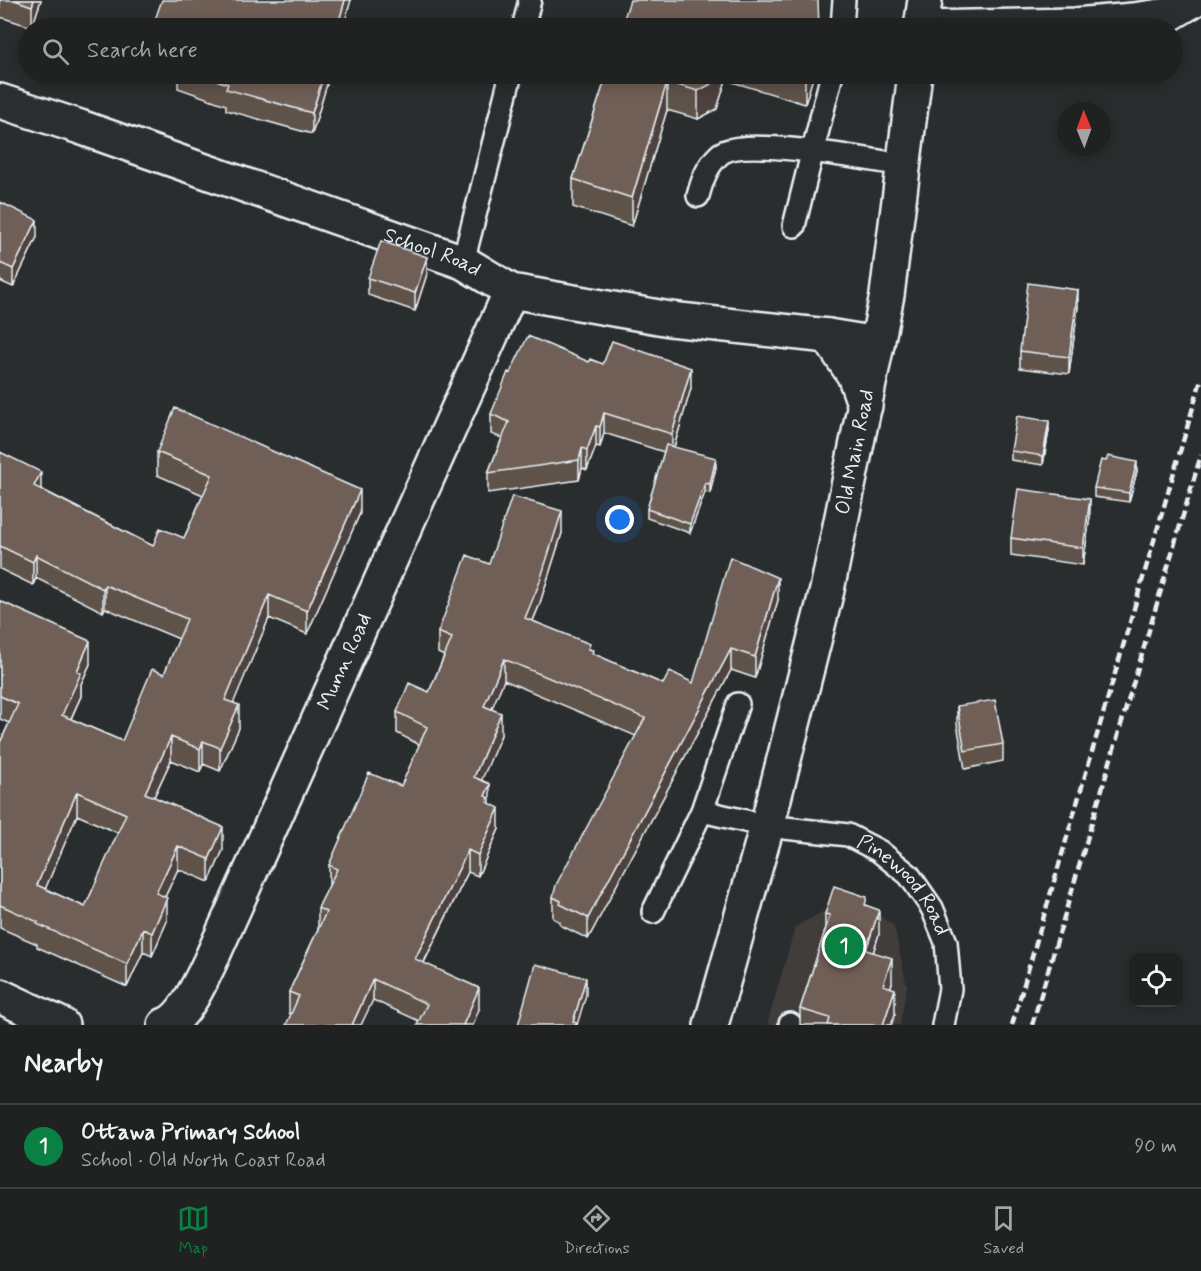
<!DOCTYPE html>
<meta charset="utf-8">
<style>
body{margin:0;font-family:Mynerve,sans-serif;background:#2d2f2f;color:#f1f3f6}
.controls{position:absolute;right:18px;bottom:18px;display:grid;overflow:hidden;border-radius:12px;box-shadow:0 3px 15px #0003}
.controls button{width:54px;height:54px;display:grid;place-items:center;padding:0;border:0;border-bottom:2px solid #3d3f40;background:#202222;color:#f1f3f6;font:30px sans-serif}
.compass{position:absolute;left:1057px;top:102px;width:54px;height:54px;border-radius:50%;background:#202222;box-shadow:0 3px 15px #0003;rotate:359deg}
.you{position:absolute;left:620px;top:520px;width:21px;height:21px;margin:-15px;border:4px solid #fff;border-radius:50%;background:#1a73e8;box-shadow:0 0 0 9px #1a73e833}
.badge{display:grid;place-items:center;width:39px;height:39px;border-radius:50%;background:#0b8043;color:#fff;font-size:20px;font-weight:700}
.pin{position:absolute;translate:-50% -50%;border:3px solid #fff;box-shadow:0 2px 6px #0006}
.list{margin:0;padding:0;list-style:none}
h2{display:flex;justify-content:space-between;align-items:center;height:78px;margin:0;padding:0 24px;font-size:26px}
h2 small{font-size:20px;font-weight:400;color:#a2a4a5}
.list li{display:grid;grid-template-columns:39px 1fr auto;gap:18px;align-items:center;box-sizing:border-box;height:84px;padding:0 24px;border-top:2px solid #3d3f40}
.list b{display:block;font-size:22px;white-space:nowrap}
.list p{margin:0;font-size:20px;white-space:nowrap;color:#a2a4a5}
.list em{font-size:20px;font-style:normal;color:#a2a4a5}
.icon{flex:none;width:33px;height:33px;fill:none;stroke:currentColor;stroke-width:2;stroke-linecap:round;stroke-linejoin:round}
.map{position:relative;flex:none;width:1201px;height:1025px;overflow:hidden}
.search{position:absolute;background:#202222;box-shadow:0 3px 15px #0003;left:18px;right:18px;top:18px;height:66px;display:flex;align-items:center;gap:15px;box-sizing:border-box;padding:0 21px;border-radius:33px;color:#a2a4a5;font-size:22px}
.sheet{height:162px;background:#202222}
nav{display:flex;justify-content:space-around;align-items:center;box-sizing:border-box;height:84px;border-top:2px solid #3d3f40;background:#202222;font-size:16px;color:#a2a4a5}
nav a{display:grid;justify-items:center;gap:3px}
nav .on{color:#0b8043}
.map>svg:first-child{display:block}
</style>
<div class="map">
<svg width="1201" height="1025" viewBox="0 0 1201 1025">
<rect width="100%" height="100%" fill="#2a2d2e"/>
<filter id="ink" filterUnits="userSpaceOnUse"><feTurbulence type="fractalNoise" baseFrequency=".0167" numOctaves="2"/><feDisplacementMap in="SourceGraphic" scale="12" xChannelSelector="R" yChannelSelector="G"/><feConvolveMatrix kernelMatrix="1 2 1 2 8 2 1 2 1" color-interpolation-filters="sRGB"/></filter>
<g filter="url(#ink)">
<!-- built -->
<path fill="#3f3c3a" d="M851,896L894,926L907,986L900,1025H767L795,927Z"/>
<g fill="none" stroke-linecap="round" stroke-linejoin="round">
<defs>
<g id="service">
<path d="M523,28L530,0"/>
<path d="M842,28L844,0"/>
<path d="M698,196C702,181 707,166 719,155C740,135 872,160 903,165"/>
<path d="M794,226L832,74"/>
<path d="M463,262L511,74"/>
<path id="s1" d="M738,704L702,811L767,826L848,835L879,851L909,875L932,908L946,942L950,989L943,1025"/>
<path d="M653,912L702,811"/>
<path d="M790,1024L791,1025"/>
</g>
<g id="minor">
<path d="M921,28L1075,25L1133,20L1168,15L1193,0"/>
<path id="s2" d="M0,101L80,127L463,262L511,291L670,319L828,336L877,344"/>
<path d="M0,996L62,1025"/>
<path id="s3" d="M165,1025C185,1018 201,980 210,962L511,291"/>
</g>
<g id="tertiary">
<path d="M921,28L925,0"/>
<path d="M828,336L854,375L865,406"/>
<path id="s4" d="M711,1025L767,826L827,590L887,295L915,74"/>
</g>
</defs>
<!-- service casing -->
<use href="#service" stroke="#e8f1f8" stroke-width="26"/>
<!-- minor casing -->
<use href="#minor" stroke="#e8f1f8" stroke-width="38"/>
<!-- tertiary casing -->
<use href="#tertiary" stroke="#e8f1f8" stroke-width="38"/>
<!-- service -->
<use href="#service" stroke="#2a2d2e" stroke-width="21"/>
<!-- minor -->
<use href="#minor" stroke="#2a2d2e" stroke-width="33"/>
<!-- tertiary -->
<use href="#tertiary" stroke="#2a2d2e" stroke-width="33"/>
<!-- rail -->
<path stroke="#e8f1f8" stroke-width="4.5" stroke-dasharray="9 4.5" stroke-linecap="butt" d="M1012,1025L1201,380
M1032,1025L1201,455"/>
</g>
<!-- wall -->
<path fill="#5f524a" stroke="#e8f1f8" stroke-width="1.5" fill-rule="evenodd" d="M0,0H41L32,27L0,17Z
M178,74H330L312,134L226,110V105L178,88Z
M607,74H814L805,104L726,80L717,109L698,119L667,110L632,226L573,207V179Z
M0,202L37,237L13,287L0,281Z
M427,274L415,311L368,295V278Z
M1078,307L1069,374L1020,368V351Z
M589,362L603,364L691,388L674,447L716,467L710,493L705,492L690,533L647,518V509L664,452L604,433L600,447L596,446L587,470L582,468L579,480L488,493V473L502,438L491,434V414L510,373Z
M1049,430L1043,465L1011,460V451Z
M0,452L41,489L153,546L184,538L203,495L157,475V452L360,513L307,634L269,618L233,703L239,728L220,771L203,764L200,772L171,760L154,797L223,850L209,882L178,869L165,897L167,921L152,956L143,952L127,987L37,947V944L0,928V743L9,723L0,719V601L90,664L81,684V696L71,719L122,741L164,674L179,639L105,608L103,612L36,578L33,585L0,569ZM77,815L118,833L85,907L45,889Z
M1137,471L1129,502L1094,497V488Z
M1090,516L1083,565L1011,555V538Z
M562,533L539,606L533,621L590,649L593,654L663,684L693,683L778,600L755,678L731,670L588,939L560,925V922L553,918V897L636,736L504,680L491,709L501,735L481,780L499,829L478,876L468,872L424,963L479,1009L419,1021L373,1000L291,1014L289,1013V992L318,929V908L329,886V865L401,786L420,745L397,733V712L429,692L444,656L438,653V632L489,564Z
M957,706L1003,744V761L965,769L957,724Z
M867,905L879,934L873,953L892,983L890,988L895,1014L891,1025H800V1009L825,931V914Z"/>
<!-- shaded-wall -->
<path fill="#4e423c" stroke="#e8f1f8" stroke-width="1.5" d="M34,0H41L32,27V6Z
M345,0H351L343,28H337Z
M324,74H330L312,134V113Z
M719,74H726V80L717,109L698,119V91Z
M806,74H814L805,104V75Z
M667,82V110L632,226V198Z
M37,220V237L13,287V269Z
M427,257V274L415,311V293Z
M1078,290V307L1069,374V357Z
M691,368V388L672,454V434Z
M604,413V433L600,447V427Z
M1049,421V430L1043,465V456Z
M596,426V446L587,470V450Z
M582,448V468L579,480V460Z
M716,458V467L710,493V484Z
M1137,462V471L1129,502V493Z
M41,472V495L34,486Z
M705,483V492L690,533V524Z
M360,490V513L307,634V611Z
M1090,499V516L1083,565V548Z
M562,511V533L539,606L525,639V618Z
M36,555V578L33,585V562Z
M778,578V600L755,678V657Z
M105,585V608L103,612V589Z
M269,595V618L225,723V700Z
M90,641V664L81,684V696L62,738V715L77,671Z
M731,649V670L588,939V918Z
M504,659V680L484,727V706Z
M239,705V728L220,771V748Z
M501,713V735L474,798V777Z
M171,737V760L145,816V793Z
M203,741V764L200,772V749Z
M490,784V805L489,808L485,796Z
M77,792V815L37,908V885Z
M499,808V829L478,876V855Z
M223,827V850L209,882V859Z
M178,846V869L156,916V893Z
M468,850V872L415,980V959Z
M167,898V921L152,956V933Z
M879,910V934L866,975V950Z
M143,929V952L127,987V964Z
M892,958V983L883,1010V985Z
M586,978V995L577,1025H573V1022Z
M373,979V1000L361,1025H352Z
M479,988V1009L473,1025H463Z
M895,989V1014L891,1025H883Z"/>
<!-- building -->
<path fill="#6f5f56" stroke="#e8f1f8" stroke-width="1.5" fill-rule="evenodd" d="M14,0H34L32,6Z
M162,0H345L337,28H152Z
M630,0H818L819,28H621Z
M198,74H324L312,113L226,89L228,84Z
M607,74H719L717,81L698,91L667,82L632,198L573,179Z
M0,202L37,220L13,269L0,263Z
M381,241L427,257L415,293L368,278Z
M1028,283L1078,290L1069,357L1020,351Z
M528,336L589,362L590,359L603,364L612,341L691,368L672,434L604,413L600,427L596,426L587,450L582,448L579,460L488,473L509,422L491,414L508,372L510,373Z
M175,408L360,490L307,611L269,595L225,700L239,705L220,748L203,741L200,749L171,737L145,793L223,827L209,859L178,846L156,893L167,898L152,933L143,929L127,964L37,924L38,922L0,905V743L18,704L0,696V601L90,641L77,671L81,673L62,715L122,741L152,669L164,674L187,619L105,585L103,589L36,555L33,562L0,546V452L41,472L34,486L153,546L160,528L184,538L212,475L157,452ZM77,792L126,814L85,907L37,885Z
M1017,416L1049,421L1043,456L1011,451Z
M666,445L716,458L710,484L705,483L690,524L647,509Z
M1108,456L1137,462L1129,493L1094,488L1101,460L1106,461Z
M1018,489L1090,499L1083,548L1011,538Z
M512,496L562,511L539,584L525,618L590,644L588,649L593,650L592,653L663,684L670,671L693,683L730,557L778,578L755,657L731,649L588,918L560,904L561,901L553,897L556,885L645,718L504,659L484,706L501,713L474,777L490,784L485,796L489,798L487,802L499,808L478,855L468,850L415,959L479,988L463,1025H417L427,1004L373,979L352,1025H286L299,996L289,992L326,912L318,908L337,869L329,865L369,773L401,786L427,727L397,712L409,683L429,692L452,638L438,632L467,555L489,564Z
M995,700L1003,744L965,751L957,706Z
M834,886L867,897L865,905L879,910L866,950L892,958L883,985L895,989L883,1025H828L830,1018L800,1009L830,915L825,914Z
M535,964L586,978L573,1022L577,1023L576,1025H518Z"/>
</g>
<g text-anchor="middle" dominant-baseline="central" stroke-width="4.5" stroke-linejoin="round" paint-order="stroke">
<!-- street labels -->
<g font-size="21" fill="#e8f1f8" stroke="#2a2d2e">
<text stroke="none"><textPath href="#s2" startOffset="458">School Road</textPath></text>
<text stroke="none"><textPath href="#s4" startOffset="591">Old Main Road</textPath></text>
<text stroke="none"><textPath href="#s3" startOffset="408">Munn Road</textPath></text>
<text stroke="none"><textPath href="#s1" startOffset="338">Pinewood Road</textPath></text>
</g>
</g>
</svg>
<div class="controls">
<button><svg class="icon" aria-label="locate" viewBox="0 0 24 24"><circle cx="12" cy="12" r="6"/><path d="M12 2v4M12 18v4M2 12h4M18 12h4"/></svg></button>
</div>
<svg class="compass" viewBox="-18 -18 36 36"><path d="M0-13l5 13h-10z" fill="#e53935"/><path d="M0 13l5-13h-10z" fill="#a2a4a5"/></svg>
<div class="you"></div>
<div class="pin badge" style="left:844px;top:946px">1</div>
<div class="search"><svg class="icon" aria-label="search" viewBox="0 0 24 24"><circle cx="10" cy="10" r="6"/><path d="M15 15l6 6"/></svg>Search here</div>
</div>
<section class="sheet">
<h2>Nearby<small></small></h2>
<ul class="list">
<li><span class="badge">1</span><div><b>Ottawa Primary School</b><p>School · Old North Coast Road</p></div><em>90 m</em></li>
</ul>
</section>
<nav>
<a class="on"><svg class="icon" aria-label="map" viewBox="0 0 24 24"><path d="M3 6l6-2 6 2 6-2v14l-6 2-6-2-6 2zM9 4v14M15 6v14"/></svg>Map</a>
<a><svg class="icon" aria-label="directions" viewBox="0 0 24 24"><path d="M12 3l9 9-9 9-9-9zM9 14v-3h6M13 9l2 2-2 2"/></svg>Directions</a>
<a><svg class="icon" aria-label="saved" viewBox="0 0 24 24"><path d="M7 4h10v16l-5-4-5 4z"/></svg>Saved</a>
</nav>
